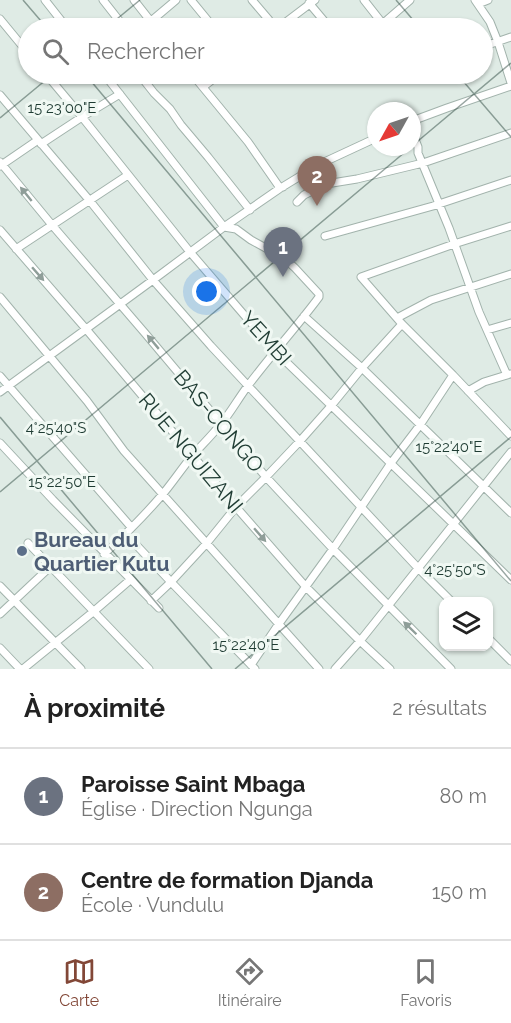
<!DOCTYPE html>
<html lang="fr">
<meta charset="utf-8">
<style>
body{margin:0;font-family:Raleway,sans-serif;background:#f6f6f6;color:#222}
.controls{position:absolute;right:18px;bottom:18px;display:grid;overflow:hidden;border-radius:12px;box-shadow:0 2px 4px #0004}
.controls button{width:54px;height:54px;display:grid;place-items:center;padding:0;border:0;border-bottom:2px solid #e0e0e0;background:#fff;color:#222;font:30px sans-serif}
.compass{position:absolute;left:367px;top:102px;width:54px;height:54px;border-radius:50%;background:#fff;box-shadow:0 2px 4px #0004;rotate:230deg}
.you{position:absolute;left:207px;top:292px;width:21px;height:21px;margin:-15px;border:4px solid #fff;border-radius:50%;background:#1a73e8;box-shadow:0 0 0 9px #1a73e833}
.badge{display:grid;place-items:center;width:39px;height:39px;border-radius:50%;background:#824737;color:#fff;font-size:20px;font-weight:700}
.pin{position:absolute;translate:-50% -50px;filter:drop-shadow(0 2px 3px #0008)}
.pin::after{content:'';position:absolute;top:32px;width:21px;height:18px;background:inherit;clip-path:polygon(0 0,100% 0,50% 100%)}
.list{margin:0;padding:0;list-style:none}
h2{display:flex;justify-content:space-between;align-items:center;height:78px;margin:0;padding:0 24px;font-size:26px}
h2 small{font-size:20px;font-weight:400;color:#767676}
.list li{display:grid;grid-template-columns:39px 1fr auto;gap:18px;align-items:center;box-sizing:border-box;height:96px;padding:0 24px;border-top:2px solid #e0e0e0}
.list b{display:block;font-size:22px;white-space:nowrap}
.list p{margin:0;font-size:20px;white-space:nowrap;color:#767676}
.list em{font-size:20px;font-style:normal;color:#767676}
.icon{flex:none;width:33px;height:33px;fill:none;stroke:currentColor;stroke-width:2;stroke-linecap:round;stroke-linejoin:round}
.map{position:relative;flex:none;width:511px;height:669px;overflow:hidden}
.search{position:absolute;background:#fff;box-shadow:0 2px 4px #0004;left:18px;right:18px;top:18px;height:66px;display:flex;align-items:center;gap:15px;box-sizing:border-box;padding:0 21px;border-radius:33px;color:#767676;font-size:22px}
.sheet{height:270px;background:#fff}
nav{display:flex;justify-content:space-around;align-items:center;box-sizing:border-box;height:84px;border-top:2px solid #e0e0e0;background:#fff;font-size:16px;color:#767676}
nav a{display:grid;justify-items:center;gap:3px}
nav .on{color:#824737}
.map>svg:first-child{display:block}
</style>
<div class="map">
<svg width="511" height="669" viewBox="0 0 511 669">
<rect width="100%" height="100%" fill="#dfebe5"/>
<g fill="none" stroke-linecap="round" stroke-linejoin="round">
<defs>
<path id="minor" d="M45,0L67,28
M103,0L125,28
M134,0L156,28
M191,0L214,28
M252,0L269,20L273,28
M364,0L386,28
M475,0L490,22L498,42L511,83
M309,3L330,28
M478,4L488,0
M0,19L28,53
M150,22L176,0
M278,28L315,0
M378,28L410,0
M482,47L511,37
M46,74L82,117L190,252L276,352L511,580
M139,74L154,93L170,109L181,125L208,157L250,210
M192,74L248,142L280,188L283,187
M317,74L323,77L330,74
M203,87L220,74
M0,95L90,201L153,280L211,346L418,568L452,602
M412,121L447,108L511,86
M412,132L418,147V153L449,228L479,312L507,375
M41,144L82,117L120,94
M0,162L52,225L144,332L266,477L333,549L451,669
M0,166L38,140
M297,202L304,195L326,184L357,179L423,163L511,133
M511,226L454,244L361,277L402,324L453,375L511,436
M0,230L86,329L236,507L306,587L360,641L390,669
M325,236L433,206L511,180
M16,249L128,175
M0,297L87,401L124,451L319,669
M304,316L362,368L511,513
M397,318L431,300L511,274
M487,330L511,323
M0,376L131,527
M468,391L484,382L510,374
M0,392L153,280L224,227L279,189L320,164L376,138
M0,443L53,500L159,608
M126,534L171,582L255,669
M28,543L149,669
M104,554C125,535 144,516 162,495C173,482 182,468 193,455C202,445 212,435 221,424C231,412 238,399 247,387C270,356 296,328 319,297V294L295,268L284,258L251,240L236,229L224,227L104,74
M0,586L81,669
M151,601L171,582L206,544L236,507L266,477L300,441L331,406L362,368L402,324
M0,614L50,567
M488,638L511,661
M0,648L20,669
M251,665L278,625L333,549L391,463L420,425L453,375
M23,669L93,612L130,580
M335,669L360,641L511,452"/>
</defs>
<!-- minor casing -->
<use href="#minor" stroke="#a2b3ac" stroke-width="9"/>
<!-- minor -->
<use href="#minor" stroke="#fff" stroke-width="7"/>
</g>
<!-- one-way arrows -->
<defs><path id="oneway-solid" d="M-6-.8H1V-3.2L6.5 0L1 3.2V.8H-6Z" transform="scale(1.5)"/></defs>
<g fill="#8f9e99">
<use href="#oneway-solid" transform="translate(26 194) rotate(-129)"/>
<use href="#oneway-solid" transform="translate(38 274) rotate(49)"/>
<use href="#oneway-solid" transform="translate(153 342) rotate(-130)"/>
<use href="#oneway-solid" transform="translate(260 535) rotate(49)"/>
<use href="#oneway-solid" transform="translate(410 628) rotate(-136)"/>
</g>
<!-- ticks -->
<path fill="none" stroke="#1f3c33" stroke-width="1.5" stroke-opacity="0.45" d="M23,0L47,28M396,0L420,28M106,28L140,0M85,74L511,581M457,74L511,137M0,118L53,74M412,146L511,63M0,417L212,669M0,492L411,147M235,669L511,437"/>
<!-- markers -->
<circle fill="#5c6f8a" stroke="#f0f8f3" stroke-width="2" cx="22" cy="551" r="6"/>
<g text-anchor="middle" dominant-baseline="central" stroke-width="6" stroke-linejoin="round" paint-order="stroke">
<!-- street labels -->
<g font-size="21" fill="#1f3c33" stroke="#f0f8f3">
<text transform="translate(266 338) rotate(48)">YEMBI</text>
<text transform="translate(219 421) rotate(50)">BAS-CONGO</text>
<text transform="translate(191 453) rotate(50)">RUE NGUIZANI</text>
</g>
<!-- service labels -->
<g font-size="21" font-weight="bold" fill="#4e5e75" stroke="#f0f8f3" text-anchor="start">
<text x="34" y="539">Bureau du<tspan x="34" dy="24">Quartier Kutu</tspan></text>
</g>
</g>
<g font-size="15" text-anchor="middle" fill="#1f3c33" stroke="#f0f8f3" stroke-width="6" stroke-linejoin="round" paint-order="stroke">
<text x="62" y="113">15°23'00"E</text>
<text x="56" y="433">4°25'40"S</text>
<text x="449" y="452">15°22'40"E</text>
<text x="62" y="487">15°22'50"E</text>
<text x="455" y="575">4°25'50"S</text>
<text x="246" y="650">15°22'40"E</text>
</g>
</svg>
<div class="controls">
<button><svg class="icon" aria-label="layers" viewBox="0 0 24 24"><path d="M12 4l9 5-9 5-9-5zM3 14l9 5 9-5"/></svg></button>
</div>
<svg class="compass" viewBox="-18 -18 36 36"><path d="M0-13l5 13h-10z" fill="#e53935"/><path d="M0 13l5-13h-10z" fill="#767676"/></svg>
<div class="you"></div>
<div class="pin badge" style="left:283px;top:277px;background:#6b7280">1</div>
<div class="pin badge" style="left:317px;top:206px;background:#8d6e63">2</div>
<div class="search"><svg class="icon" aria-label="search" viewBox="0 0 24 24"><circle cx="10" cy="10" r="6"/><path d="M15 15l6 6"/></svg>Rechercher</div>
</div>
<section class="sheet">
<h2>À proximité<small>2 résultats</small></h2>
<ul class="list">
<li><span class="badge" style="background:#6b7280">1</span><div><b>Paroisse Saint Mbaga</b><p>Église · Direction Ngunga</p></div><em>80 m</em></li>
<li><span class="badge" style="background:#8d6e63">2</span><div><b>Centre de formation Djanda</b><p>École · Vundulu</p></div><em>150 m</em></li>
</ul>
</section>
<nav>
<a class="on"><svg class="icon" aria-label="map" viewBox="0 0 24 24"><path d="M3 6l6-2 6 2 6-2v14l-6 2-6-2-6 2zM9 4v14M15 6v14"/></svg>Carte</a>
<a><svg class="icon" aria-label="directions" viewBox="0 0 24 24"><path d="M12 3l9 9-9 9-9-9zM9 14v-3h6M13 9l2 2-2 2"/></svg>Itinéraire</a>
<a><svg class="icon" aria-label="saved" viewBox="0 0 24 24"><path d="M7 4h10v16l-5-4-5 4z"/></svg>Favoris</a>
</nav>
